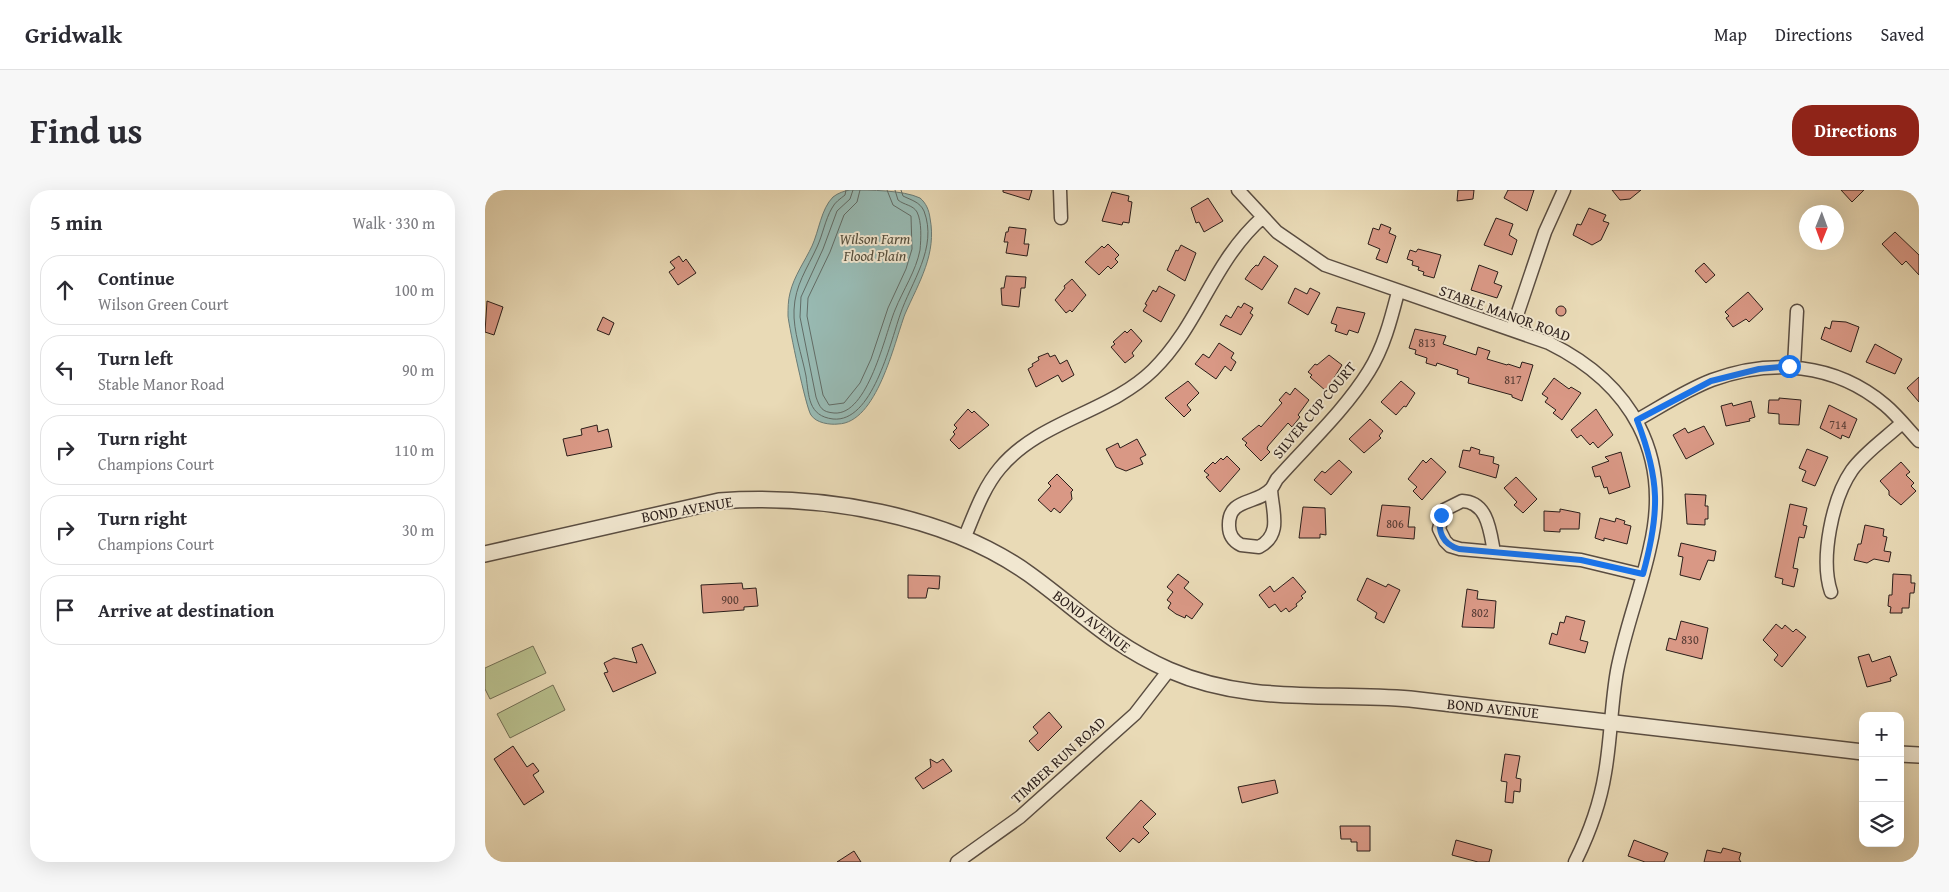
<!DOCTYPE html>
<meta charset="utf-8">
<style>
body{margin:0;font-family:"Gentium Book Plus",serif;background:#f7f7f7;color:#2b2b33}
.controls{position:absolute;right:15px;bottom:15px;display:grid;overflow:hidden;border-radius:10px;box-shadow:0 5px 20px #0002}
.controls button{width:45px;height:45px;display:grid;place-items:center;padding:0;border:0;border-bottom:1px solid #e1e1e2;background:#fff;color:#2b2b33;font:25px sans-serif}
.compass{position:absolute;left:1314px;top:15px;width:45px;height:45px;border-radius:50%;background:#fff;box-shadow:0 5px 20px #0002;rotate:181deg}
.stop{position:absolute;width:15px;height:15px;margin:-11px;border:4px solid #1a73e8;border-radius:50%;background:#fff}
.stop.end{background:#1a73e8;border-color:#fff;box-shadow:0 1px 5px #0008}
.list{margin:0;padding:0;list-style:none}
h2{display:flex;justify-content:space-between;align-items:center;height:65px;margin:0;padding:0 20px;font-size:21px}
h2 small{font-size:16px;font-weight:400;color:#7c7c81}
.list li{display:grid;grid-template-columns:32px 1fr auto;gap:15px;align-items:center;box-sizing:border-box;height:70px;margin:0 10px 10px;padding:0 10px;border:1px solid #e1e1e2;border-radius:20px}
.list b{display:block;font-size:19px;white-space:nowrap}
.list p{margin:0;font-size:16px;white-space:nowrap;color:#7c7c81}
.list em{font-size:16px;font-style:normal;color:#7c7c81}
.icon{flex:none;width:28px;height:28px;fill:none;stroke:currentColor;stroke-width:2;stroke-linecap:round;stroke-linejoin:round}
.map{position:relative;flex:none;width:1434px;height:672px;overflow:hidden;border-radius:20px}
header{display:flex;align-items:center;gap:30px;box-sizing:border-box;height:70px;padding:0 25px;background:#fff;border-bottom:1px solid #e1e1e2}
header strong{font-size:24px}
nav{display:flex;gap:28px;margin-inline-start:auto;font-size:18px}
.intro{display:flex;align-items:center;justify-content:space-between;box-sizing:border-box;height:120px;padding:0 30px}
h1{margin:0;font-size:35px}
.button{padding:12px 22px;border-radius:20px;background:#8f2418;color:#fff;font-size:18px;font-weight:700}
main{display:flex;gap:30px;padding:0 30px}
aside{flex:1;background:#fff;border-radius:20px;box-shadow:0 5px 20px #0002}
.map>svg:first-child{display:block}
</style>
<header>
<strong>Gridwalk</strong>
<nav><a>Map</a><a>Directions</a><a>Saved</a></nav>
</header>
<div class="intro"><h1>Find us</h1><a class="button">Directions</a></div>
<main>
<aside>
<h2>5 min<small>Walk · 330 m</small></h2>
<ul class="list">
<li><svg class="icon" aria-label="ahead" viewBox="0 0 24 24"><path d="M12 20V5M6 11l6-6 6 6"/></svg><div><b>Continue</b><p>Wilson Green Court</p></div><em>100 m</em></li>
<li><svg class="icon" aria-label="left" viewBox="0 0 24 24"><path d="M17 20v-9H6M10 6l-5 5 5 5"/></svg><div><b>Turn left</b><p>Stable Manor Road</p></div><em>90 m</em></li>
<li><svg class="icon" aria-label="right" viewBox="0 0 24 24"><path d="M7 20v-9h11M14 6l5 5-5 5"/></svg><div><b>Turn right</b><p>Champions Court</p></div><em>110 m</em></li>
<li><svg class="icon" aria-label="right" viewBox="0 0 24 24"><path d="M7 20v-9h11M14 6l5 5-5 5"/></svg><div><b>Turn right</b><p>Champions Court</p></div><em>30 m</em></li>
<li><svg class="icon" aria-label="arrive" viewBox="0 0 24 24"><path d="M6 21V4h12l-3 4 3 4H6"/></svg><div><b>Arrive at destination</b></div></li>
</ul>
</aside>
<div class="map">
<svg width="1434" height="672" viewBox="0 0 1434 672">
<rect width="100%" height="100%" fill="#e9dab6"/>
<filter id="stains"><feTurbulence type="fractalNoise" baseFrequency=".004" numOctaves="4"/><feColorMatrix values="0 0 0 0 .2 0 0 0 0 .09 0 0 0 0 .02 0 0 0 .5 -.17"/></filter>
<radialGradient id="worn" r=".72"><stop offset=".6" stop-color="#630" stop-opacity="0"/><stop offset="1" stop-color="#630" stop-opacity=".3"/></radialGradient>
<!-- green -->
<path fill="#b8bf8d" stroke="#726e54" d="M48,456L61,483L5,509L0,499V478Z
M68,495L80,520L25,548L12,524Z"/>
<!-- water -->
<path fill="#98bab3" stroke="#6c7c76" d="M365,0C385,0 418,0 435,8C441,13 444,20 445,28C452,64 434,92 420,124C409,153 392,233 353,234C345,235 331,233 326,225C321,218 304,137 303,126C303,119 303,110 305,103C309,86 320,71 327,56C334,41 336,19 348,7C353,3 359,1 365,0Z"/>
<g fill="none" stroke-linecap="round" stroke-linejoin="round">
<!-- shore -->
<path stroke="#626c66" stroke-width="1" d="M361,0L360,5C355,9 350,12 347,18C340,30 338,44 332,57C322,79 310,95 309,120C308,141 317,165 321,186C324,206 323,226 348,229C387,233 405,154 415,125C426,92 453,58 439,21C435,12 426,10 418,6L416,0
M368,0L365,9L352,21L338,59L316,107L315,127L331,207C335,218 337,222 349,223C383,226 400,144 410,120C418,100 431,81 435,60C436,49 437,32 432,22C428,15 419,15 413,10L410,0
M375,0L372,12L359,25L345,62L323,108L322,126L338,205L344,215L359,213L375,193L386,169L403,118L421,79L427,59L426,26L408,15L402,0"/>
</g>
<!-- building -->
<path fill="#d99885" stroke="#2b1e1a" d="M518,0H547L544,10L518,2Z
M973,0H989L988,9L972,11Z
M1023,0H1049L1042,21L1019,8Z
M1127,0H1156L1145,9L1135,10Z
M1356,0H1379L1367,12Z
M627,2L644,6L643,11L647,12L644,33L638,32L637,35L617,31Z
M723,8L738,31L719,42L714,32L711,33L706,18Z
M1104,18L1121,25L1118,31L1124,33L1116,50L1107,55L1088,45L1092,34L1096,35Z
M1011,28L1028,34L1024,45L1032,50L1027,65L999,55Z
M896,34L906,38L904,43L911,46L902,73L891,69L895,59L883,54L888,38L894,40Z
M524,37L541,39L539,54H544L542,66L521,63L523,52H519L521,42H523Z
M1410,42L1434,65V85L1421,71L1417,75L1397,54Z
M623,54L634,65L630,69L633,72L626,79L623,76L614,85L600,72L617,56L619,58Z
M696,55L711,63L700,91L682,80L691,60L693,61Z
M933,59L956,65L949,88L938,85L939,82L933,80L934,77L927,75L928,71L922,69L925,60L931,62Z
M194,66L198,72L201,69L211,83L193,95L184,82L190,78L185,72Z
M779,66L793,76L777,100L760,89L767,79L771,75L773,76Z
M1219,73L1230,85L1221,93L1210,81Z
M994,75L1013,82L1009,93L1017,96L1012,108L986,100Z
M521,86L541,87L540,98H536L534,117L517,115L516,98H519Z
M587,89L601,105L587,122L585,120L581,123L570,110L580,98L579,96Z
M674,96L690,105L676,132L658,121L662,115L660,114L668,100L671,102Z
M810,98L822,104L825,98L835,103L823,125L803,113Z
M1263,102L1278,119L1264,132L1261,129L1248,137L1241,128L1244,126L1240,122Z
M2,111L18,117L9,145L0,142Z
M759,113L768,118L765,123L768,125L756,145L735,135L741,125L746,128L753,116L756,118Z
M1071 121a5 5 0 1 1 10 0a5 5 0 1 1-10 0Z
M852,117L880,123L873,143L864,140L862,145L850,141L852,135L846,133Z
M118,127L129,133L124,145L112,140Z
M1347,131L1361,132L1374,137L1366,162L1336,149L1340,137L1345,139Z
M646,139L657,151L647,163L649,166L640,173L626,157L630,154L628,152L640,141L642,143Z
M930,139L961,146L958,154L991,165L993,157L1005,161L1002,169L1022,175L1023,174L1035,178L1037,172L1048,175L1037,211L1027,207V205L983,193L984,188L972,184L973,180L952,173L951,176L941,173L942,168L930,164L931,160L924,158Z
M734,153L749,163L746,168L751,172L746,181L740,176L731,189L710,174L718,164L724,168Z
M1390,154L1417,169L1410,184L1381,172Z
M563,163L565,167L570,165L575,174L582,170L589,185L577,192L573,185L551,197L543,179L548,176L547,174L554,170L553,167Z
M844,165L857,175L841,201L825,187L827,185L823,182L830,174L832,175Z
M1434,187V212L1422,198Z
M1069,188L1084,199L1086,197L1096,203L1077,230L1068,223L1071,220L1060,212L1063,208L1057,204Z
M703,191L714,203L702,215L706,220L699,227L680,208Z
M916,191L930,203L921,217L919,216L911,225L896,212Z
M810,198L824,210L813,225L815,227L807,237L803,233L783,256L782,259L785,262L776,271L760,255L762,253L757,249L774,235L776,237L797,213L794,210L801,202L805,205Z
M1294,208L1316,210L1314,235L1294,234V224L1283,223L1284,210H1294Z
M1266,211L1270,227L1264,229L1265,231L1241,236L1236,216L1247,213L1248,216Z
M1344,215L1372,229L1364,248L1357,245L1356,249L1335,238Z
M483,219L487,223L489,221L504,235L474,259L465,250L470,244L468,242L472,238L469,235Z
M1111,219L1128,245L1113,258L1108,252L1105,255L1096,245L1092,248L1086,240Z
M885,229L898,241L894,246L896,248L879,263L864,249Z
M112,235L113,242L123,239L127,257L82,266L78,249L97,245L96,239Z
M1219,236L1229,254L1201,269L1188,245L1200,238L1203,243Z
M652,249L661,265L655,268L658,274L641,281L631,277L621,259L633,253L635,258Z
M986,257L995,260L994,264L1009,267L1008,273L1014,275L1011,288L974,277L978,260L985,261Z
M1322,259L1343,267L1330,296L1317,291L1321,281L1314,278Z
M1136,262L1145,297L1124,304L1122,297L1119,298L1115,286L1110,287L1107,277L1124,271L1120,267Z
M742,266L755,279L735,302L721,287L724,285L719,281L728,272L730,274L736,268L738,270Z
M946,268L961,282L937,310L928,301L932,297L923,289L938,270L941,273Z
M854,270L867,282L846,305L829,290L837,281L840,283Z
M1416,272L1425,282L1421,285L1429,293L1426,296L1431,301L1416,315L1404,305V301L1395,291Z
M572,284L588,300L586,302L587,309L575,323L569,318L566,322L553,310L566,296L563,293Z
M1031,287L1052,309L1038,323L1029,315L1032,312L1019,298Z
M1200,304L1221,305L1220,316H1223V329H1220V335L1202,334Z
M1305,314L1322,318L1318,335L1322,336L1319,348L1314,347L1308,378L1313,379L1309,397L1297,394L1298,389L1290,387Z
M897,315L925,317L923,337H930L929,349L892,346Z
M818,317L840,318L841,345L835,344V348H814Z
M1075,319L1095,323L1094,339H1075V342L1059,341V321L1075,322Z
M1115,328L1130,332L1131,328L1140,331L1139,334L1146,336L1142,354L1119,348V351L1110,348Z
M1380,335L1399,339L1398,346L1402,347L1399,361L1406,362L1404,372L1389,369L1382,373L1369,370L1373,354H1376Z
M1196,353L1231,361L1229,371L1223,370L1215,390L1195,385L1198,367L1193,366Z
M693,384L704,392L699,398L718,414L707,429L701,425L700,428L691,424L683,418L686,413L682,410L688,402L682,397Z
M1408,384L1426,385V393H1430L1429,403H1425L1424,418H1417V423H1405L1406,417L1403,416L1404,405H1407Z
M423,385L455,386L454,399L443,398L441,408H423Z
M808,387L821,402L816,406L818,408L811,414L812,416L804,422L801,418L796,422L790,414L784,418L774,405L785,396L789,402Z
M882,388L901,397L903,394L915,400L899,433L890,428L892,423L872,410Z
M257,393L258,399L271,398L273,416L259,417V420L218,423L216,395Z
M982,399L993,401L992,409L1011,411L1009,438L977,437Z
M1081,426L1100,431L1095,450L1103,452L1100,463L1064,454L1067,443L1072,445L1075,432L1079,433Z
M1196,431L1223,438L1217,469L1181,460L1184,448L1191,450Z
M1291,434L1297,439L1300,435L1308,442L1311,439L1321,447L1297,477L1289,470L1293,465L1278,450Z
M157,454L171,483L128,502L119,483L123,482L119,473L129,468L152,473L147,458Z
M1384,464L1387,472L1405,466L1412,485L1405,488L1406,491L1382,497L1373,467Z
M564,522L577,537L553,561L544,551L553,543L548,537Z
M28,556L42,577L48,573L54,581L48,585L59,602L39,615L9,569Z
M1020,564L1035,566L1031,588L1036,589L1035,602L1029,601L1028,613L1020,612L1022,592L1016,591Z
M445,569L452,573L458,569L467,581L438,599L430,588L446,577Z
M790,590L793,603L757,613L753,597Z
M656,610L671,624L658,637L664,643L654,653L648,648L635,662L621,648Z
M855,636H885V661H872V652H866V649H856Z
M971,650L1007,660L1004,672H993L967,665Z
M1149,650L1183,663L1179,672H1160L1143,666Z
M1238,658L1256,663L1254,669L1256,672H1219L1222,660L1236,663Z
M369,661L376,672H352Z"/>
<g fill="none" stroke-linecap="round" stroke-linejoin="round">
<defs>
<path id="minor" d="M575,0L576,28
M753,0L792,42L840,75L1064,153C1147,194 1187,265 1165,357C1156,399 1140,439 1132,481C1126,515 1126,549 1120,583C1115,614 1104,644 1090,672
M1027,140L1060,42L1079,0
M1309,176L1312,121
M1152,230C1177,216 1201,200 1227,190C1286,168 1350,173 1400,215C1412,225 1423,239 1434,251
M786,299C787,321 798,344 774,357L756,355C748,351 744,345 744,336C743,307 772,315 786,299C788,297 790,292 792,289C823,254 860,220 884,181C899,157 906,129 913,102
M479,349C489,325 498,298 515,278C555,230 624,223 668,180C715,134 727,72 778,27
M1009,362C1005,341 1003,312 977,311L959,320L954,339L960,351L965,356L975,359L1096,370L1158,385
M1346,402C1335,369 1347,309 1367,280C1380,262 1401,248 1417,233
M472,672L535,627L650,524L684,480"/>
<path id="tertiary" d="M0,364L234,311C335,304 460,324 544,384C594,420 625,454 684,480C764,515 841,502 925,509L1378,562
M1415,564L1434,565"/>
</defs>
<!-- minor casing -->
<use href="#minor" stroke="#5a4d41" stroke-width="15"/>
<!-- tertiary casing -->
<use href="#tertiary" stroke="#5a4d41" stroke-width="18"/>
<!-- minor -->
<use href="#minor" stroke="#f1e7d0" stroke-width="12"/>
<!-- tertiary -->
<use href="#tertiary" stroke="#f1e7d0" stroke-width="15"/>
</g>
<g fill="none" stroke-linecap="round" stroke-linejoin="round">
<!-- route -->
<path stroke="#1a73e8" stroke-width="6" d="M956,325C952,342 958,354 974,359L1096,370L1158,384C1175,322 1175,290 1152,230L1226,191L1274,179L1304,176"/>
</g>
<g text-anchor="middle" dominant-baseline="central" stroke-width="4" stroke-linejoin="round" paint-order="stroke">
<!-- number labels -->
<g font-size="12" fill="#563c35">
<text x="942" y="152">813</text>
<text x="1028" y="189">817</text>
<text x="1353" y="234">714</text>
<text x="910" y="333">806</text>
<text x="245" y="409">900</text>
<text x="995" y="422">802</text>
<text x="1205" y="449">830</text>
</g>
<!-- park labels -->
<g font-size="15" font-style="italic" fill="#554e3c" stroke="#f1e7d0">
<text x="390" y="48">Wilson Farm<tspan x="390" dy="17">Flood Plain</tspan></text>
</g>
<!-- street labels -->
<g font-size="15" fill="#2b1e1a" stroke="#f1e7d0">
<text transform="translate(1020 123) rotate(20)">STABLE MANOR ROAD</text>
<text transform="translate(829 220) rotate(-50)">SILVER CUP COURT</text>
<text transform="translate(202 319) rotate(-10)">BOND AVENUE</text>
<text transform="translate(607 431) rotate(37)">BOND AVENUE</text>
<text transform="translate(1008 518) rotate(6)">BOND AVENUE</text>
<text transform="translate(573 570) rotate(-42)">TIMBER RUN ROAD</text>
</g>
</g>
<rect width="100%" height="100%" filter="url(#stains)"/>
<rect width="100%" height="100%" fill="url(#worn)"/>
</svg>
<div class="controls">
<button>+</button>
<button>−</button>
<button><svg class="icon" aria-label="layers" viewBox="0 0 24 24"><path d="M12 4l9 5-9 5-9-5zM3 14l9 5 9-5"/></svg></button>
</div>
<svg class="compass" viewBox="-18 -18 36 36"><path d="M0-13l5 13h-10z" fill="#e53935"/><path d="M0 13l5-13h-10z" fill="#7c7c81"/></svg>
<div class="stop" style="left:1304px;top:176px"></div>
<div class="stop end" style="left:956px;top:325px"></div>
</div>
</main>
